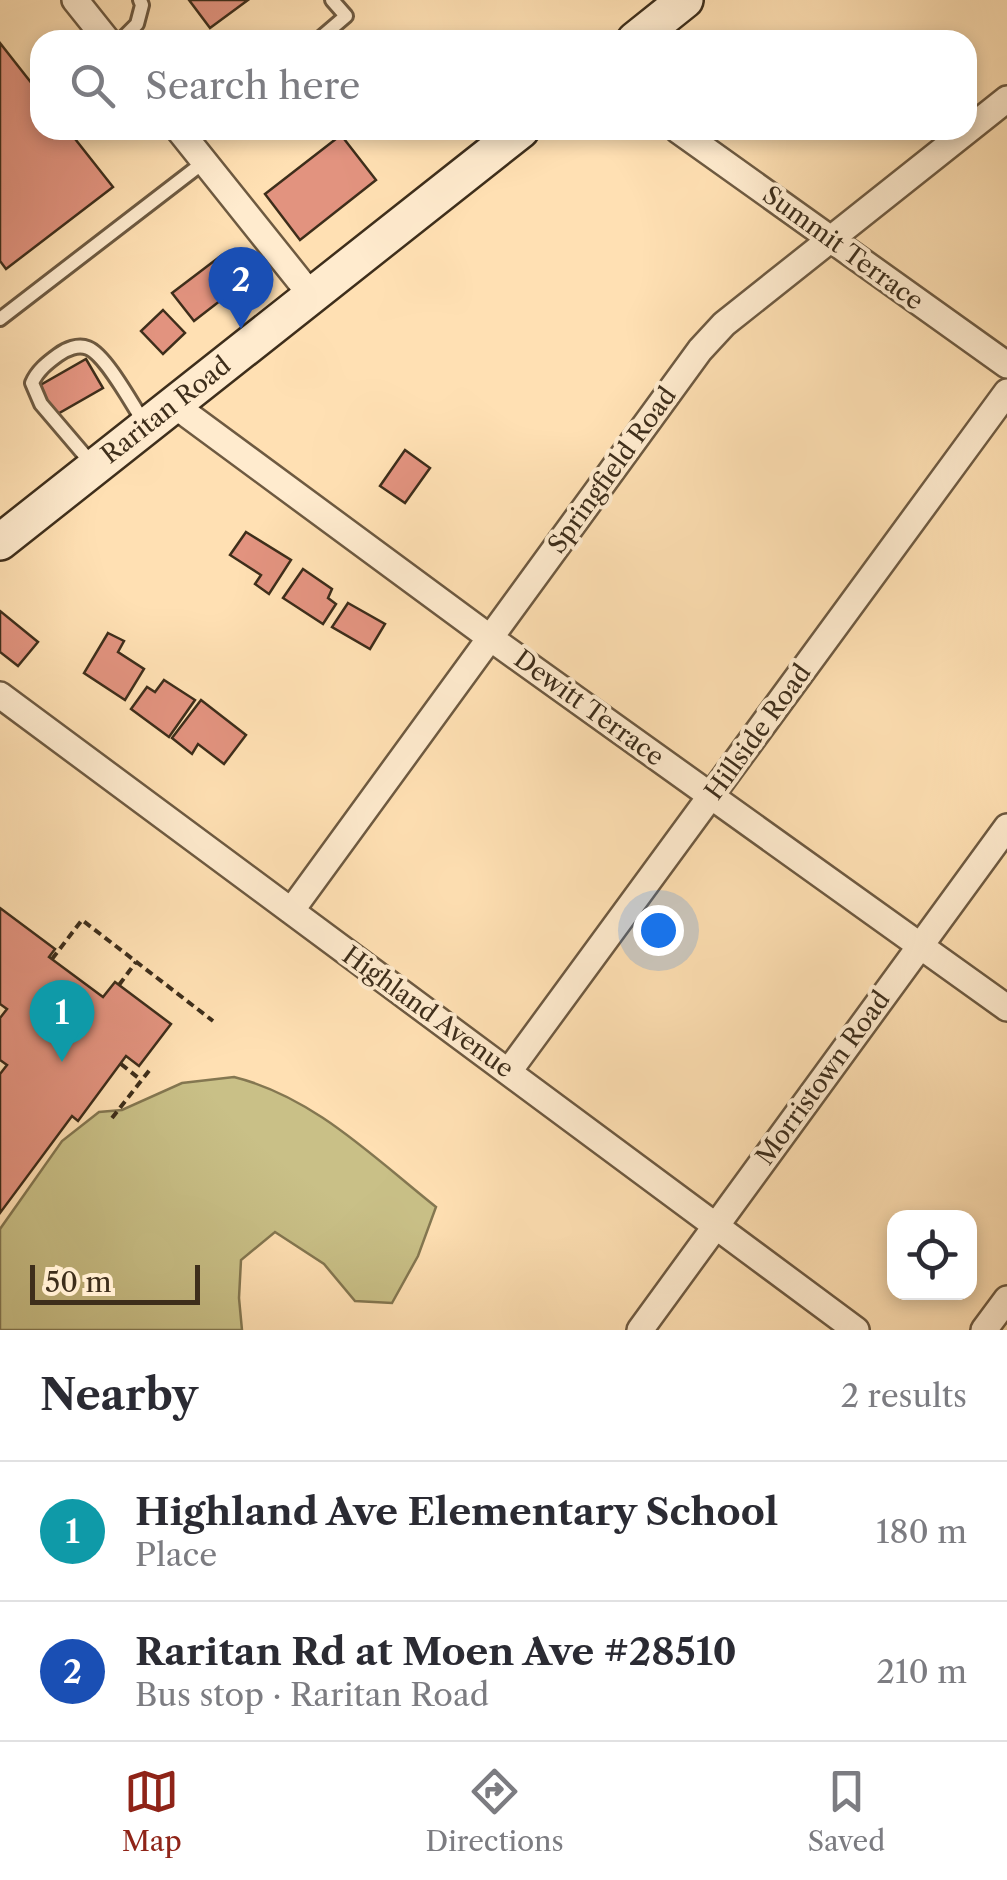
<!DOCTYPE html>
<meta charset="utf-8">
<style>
body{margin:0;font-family:"Libre Caslon Text",serif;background:#f2f2f3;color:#2b2b33}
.controls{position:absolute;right:30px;bottom:30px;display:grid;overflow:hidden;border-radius:20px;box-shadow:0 5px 15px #0003}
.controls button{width:90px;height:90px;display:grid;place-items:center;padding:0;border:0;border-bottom:2px solid #e1e1e2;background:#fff;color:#2b2b33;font:50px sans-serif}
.scale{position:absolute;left:30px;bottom:25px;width:170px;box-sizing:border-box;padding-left:10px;border:5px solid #3e2e1b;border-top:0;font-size:28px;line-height:35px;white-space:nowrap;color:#3e2e1b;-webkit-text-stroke:8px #ffebce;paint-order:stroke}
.you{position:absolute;left:658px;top:930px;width:35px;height:35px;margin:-25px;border:8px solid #fff;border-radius:50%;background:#1a73e8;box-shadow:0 0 0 15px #1a73e833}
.badge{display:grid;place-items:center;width:65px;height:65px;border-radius:50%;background:#8f2418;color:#fff;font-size:32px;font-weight:700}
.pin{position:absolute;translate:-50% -82px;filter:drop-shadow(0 2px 5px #0008)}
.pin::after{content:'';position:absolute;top:52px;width:35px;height:30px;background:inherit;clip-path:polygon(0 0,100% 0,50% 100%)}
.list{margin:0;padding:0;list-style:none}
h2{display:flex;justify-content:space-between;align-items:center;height:130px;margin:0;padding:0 40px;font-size:42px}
h2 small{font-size:32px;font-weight:400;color:#7c7c81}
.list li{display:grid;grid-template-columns:65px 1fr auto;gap:30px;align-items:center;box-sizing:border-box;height:140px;padding:0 40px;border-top:2px solid #e1e1e2}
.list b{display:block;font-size:38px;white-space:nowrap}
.list p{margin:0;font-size:32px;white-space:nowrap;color:#7c7c81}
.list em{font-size:32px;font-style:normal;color:#7c7c81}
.icon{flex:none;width:55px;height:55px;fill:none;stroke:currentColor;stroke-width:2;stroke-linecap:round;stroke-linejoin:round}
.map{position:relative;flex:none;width:1007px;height:1330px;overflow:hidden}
.search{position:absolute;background:#fff;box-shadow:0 5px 15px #0003;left:30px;right:30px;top:30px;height:110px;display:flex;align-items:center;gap:25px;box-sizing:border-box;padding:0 35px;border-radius:30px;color:#7c7c81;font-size:38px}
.sheet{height:410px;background:#fff}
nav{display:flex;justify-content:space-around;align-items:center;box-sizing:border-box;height:140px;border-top:2px solid #e1e1e2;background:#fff;font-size:28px;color:#7c7c81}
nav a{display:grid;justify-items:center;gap:5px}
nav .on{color:#8f2418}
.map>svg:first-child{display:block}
</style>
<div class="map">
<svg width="1007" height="1330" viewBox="0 0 1007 1330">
<rect width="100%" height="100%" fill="#ffe0b3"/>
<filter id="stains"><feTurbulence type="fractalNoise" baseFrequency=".002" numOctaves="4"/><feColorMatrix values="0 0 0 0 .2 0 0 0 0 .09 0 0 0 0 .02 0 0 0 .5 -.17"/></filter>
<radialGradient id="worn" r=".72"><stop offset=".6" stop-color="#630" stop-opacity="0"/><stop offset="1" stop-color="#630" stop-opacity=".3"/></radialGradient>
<!-- green -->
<path fill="#c9c087" stroke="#847751" stroke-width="2.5" d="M234,1077C314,1097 373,1157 436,1207L418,1256L392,1303L355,1301L324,1264L275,1232L241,1260L239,1298L242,1330H0V1229L62,1141L99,1112L122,1110L182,1083Z"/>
<!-- building -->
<path fill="#e2937f" stroke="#3e2e1b" stroke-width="2.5" d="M189,0H248L210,28Z
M0,43L40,94V130H68L113,187L6,269L0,261Z
M341,135L376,180L300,240L265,194Z
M222,255L243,283L194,321L172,293Z
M163,310L185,333L163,354L141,331Z
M86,359L103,388L54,416L37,387Z
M405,450L430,468L405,503L380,486Z
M246,532L291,560L269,594L255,584L261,575L230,555Z
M303,569L332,589L328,598L336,604L323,624L283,598Z
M348,603L385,624L370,649L332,627Z
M0,611L38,642L18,666L0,652Z
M108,633L124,641L118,652L144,669L125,700L84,673Z
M164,680L195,700L169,737L131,709L147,687L155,692Z
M201,700L246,735L224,764L198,744L192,754L172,738Z
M0,908L55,949L49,957L103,997L115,982L171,1024L139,1066L126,1056L78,1121L72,1116L0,1213V1074L7,1065L0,1060V1018L7,1009L0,1004Z"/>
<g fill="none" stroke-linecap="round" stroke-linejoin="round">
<defs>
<path id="service" d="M121,40L137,24L142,5L140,0
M318,40L346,16L332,0
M0,319L204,162
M93,465L41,404L32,383C37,371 47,363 58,355C66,349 78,344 88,348C106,355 133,406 145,424"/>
<path id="minor" d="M75,0L107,40
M179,130L311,295
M678,130L1007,365
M173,404L489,637L1007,1008
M0,695L856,1330
M291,911L700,350L724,324L1007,99
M509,1071L1007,392
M640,1330L1007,827
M984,1330L1007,1299"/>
<path id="secondary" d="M635,40L685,0
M0,542L521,130"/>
</defs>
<!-- service casing -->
<use href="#service" stroke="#6e5a41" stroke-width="18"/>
<!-- minor casing -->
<use href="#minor" stroke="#6e5a41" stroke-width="30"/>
<!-- secondary casing -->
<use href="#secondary" stroke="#3e2e1b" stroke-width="40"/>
<!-- path -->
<path stroke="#3e2e1b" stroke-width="4" stroke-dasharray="8 5" stroke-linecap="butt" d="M52,959L82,920L213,1021
M119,985L136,962
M121,1064L141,1080
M112,1118L152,1067"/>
<!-- service -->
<use href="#service" stroke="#ffebce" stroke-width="12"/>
<!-- minor -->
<use href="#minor" stroke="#ffebce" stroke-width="25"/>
<!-- secondary -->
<use href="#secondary" stroke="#ffebce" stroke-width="35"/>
</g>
<g text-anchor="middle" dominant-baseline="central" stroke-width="8" stroke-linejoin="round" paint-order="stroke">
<!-- street labels -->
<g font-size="25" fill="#3e2e1b" stroke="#ffebce">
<text transform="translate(843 248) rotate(36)">Summit Terrace</text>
<text transform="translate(166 410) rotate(-38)">Raritan Road</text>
<text transform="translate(612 470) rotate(-54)">Springfield Road</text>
<text transform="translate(589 708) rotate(36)">Dewitt Terrace</text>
<text transform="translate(758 732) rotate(-54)">Hillside Road</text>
<text transform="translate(428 1012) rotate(36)">Highland Avenue</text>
<text transform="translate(823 1078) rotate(-54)">Morristown Road</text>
</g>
</g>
<rect width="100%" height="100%" filter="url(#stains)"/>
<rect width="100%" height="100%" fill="url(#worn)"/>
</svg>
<div class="controls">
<button><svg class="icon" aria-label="locate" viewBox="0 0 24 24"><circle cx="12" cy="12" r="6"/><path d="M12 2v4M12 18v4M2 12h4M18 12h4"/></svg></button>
</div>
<div class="scale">50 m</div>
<div class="you"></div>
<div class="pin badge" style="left:62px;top:1062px;background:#0f9aa8">1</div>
<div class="pin badge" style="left:241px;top:329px;background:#1a4fb4">2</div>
<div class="search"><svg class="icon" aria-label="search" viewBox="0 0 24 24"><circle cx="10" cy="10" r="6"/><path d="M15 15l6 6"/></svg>Search here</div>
</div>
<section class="sheet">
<h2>Nearby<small>2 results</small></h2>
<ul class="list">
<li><span class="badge" style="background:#0f9aa8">1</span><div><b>Highland Ave Elementary School</b><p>Place</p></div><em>180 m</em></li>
<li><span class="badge" style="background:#1a4fb4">2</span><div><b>Raritan Rd at Moen Ave #28510</b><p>Bus stop · Raritan Road</p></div><em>210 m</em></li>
</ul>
</section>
<nav>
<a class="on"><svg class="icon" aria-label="map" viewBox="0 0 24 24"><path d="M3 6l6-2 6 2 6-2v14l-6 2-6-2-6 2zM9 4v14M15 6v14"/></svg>Map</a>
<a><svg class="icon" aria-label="directions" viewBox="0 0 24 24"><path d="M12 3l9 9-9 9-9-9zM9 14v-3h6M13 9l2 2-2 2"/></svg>Directions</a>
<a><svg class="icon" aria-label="saved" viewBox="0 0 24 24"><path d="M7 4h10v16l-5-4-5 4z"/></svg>Saved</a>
</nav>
